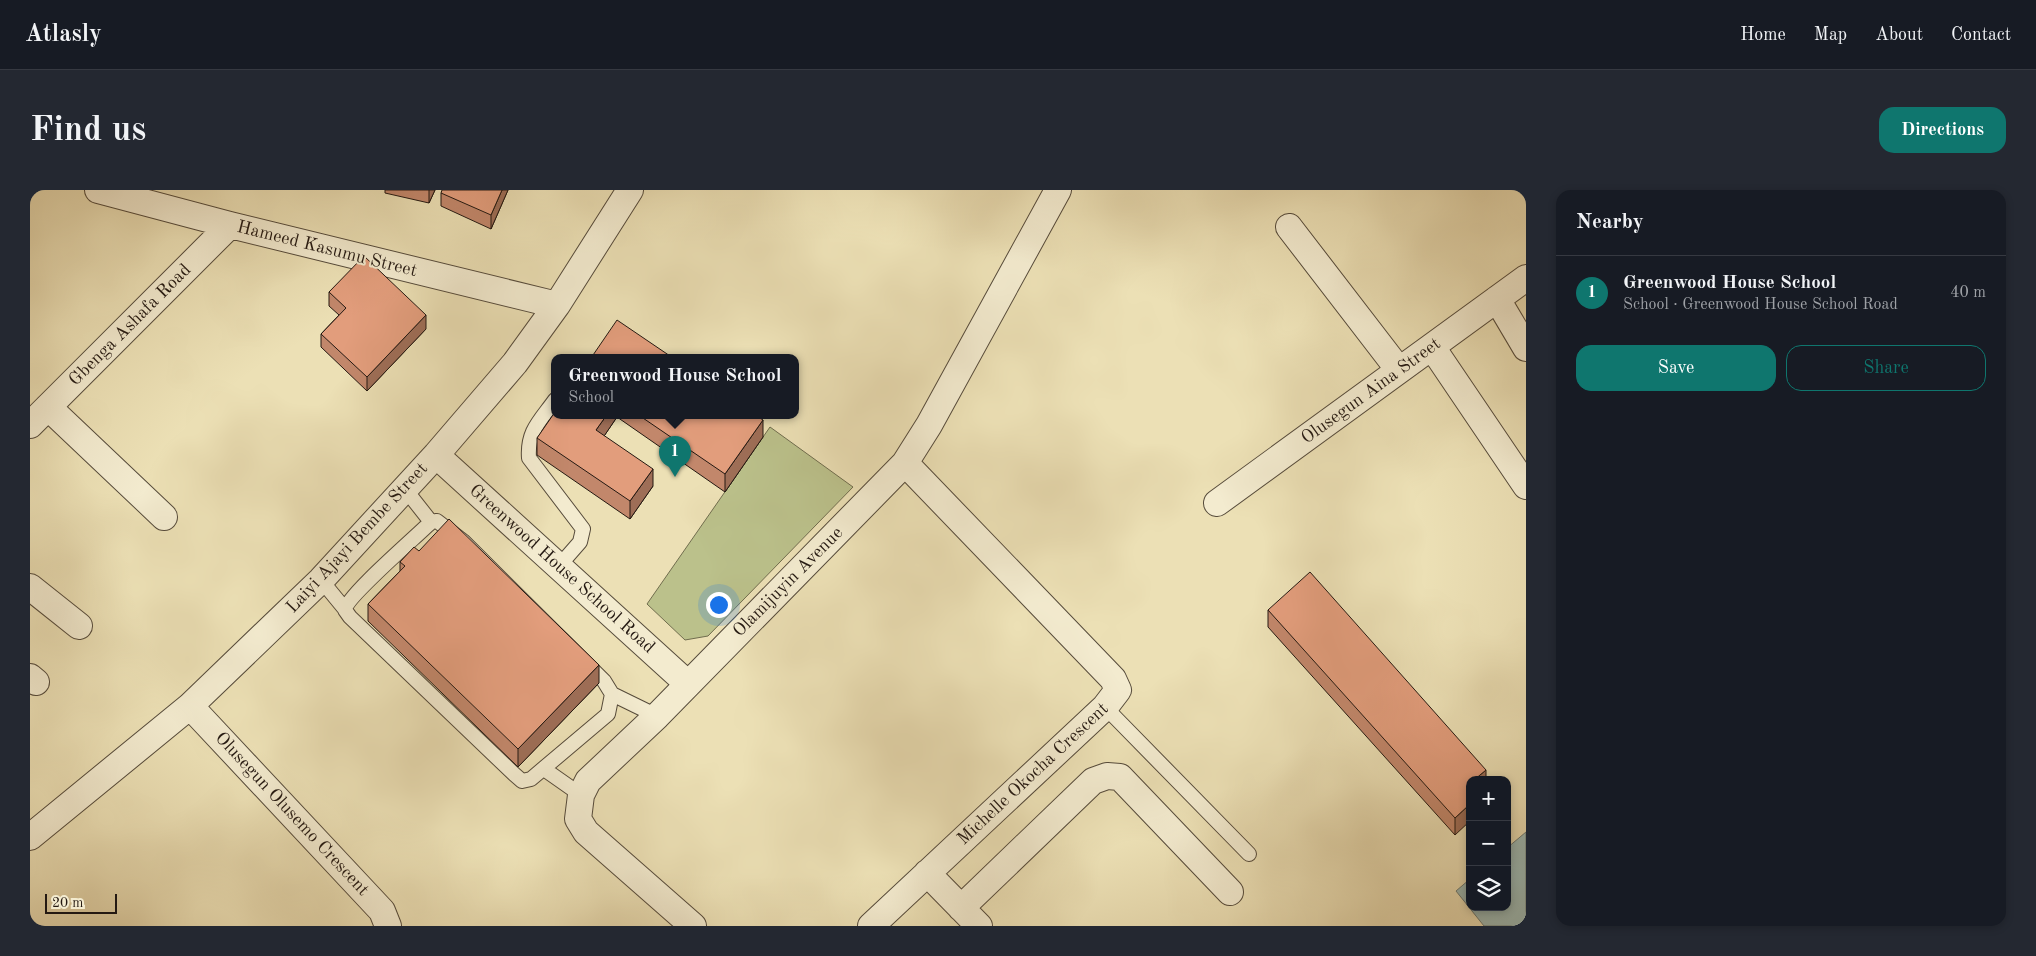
<!DOCTYPE html>
<meta charset="utf-8">
<style>
body{margin:0;font-family:"Old Standard TT",serif;background:#242831;color:#f1f3f6}
.controls{position:absolute;right:15px;bottom:15px;display:grid;overflow:hidden;border-radius:10px;box-shadow:0 2px 8px #0003}
.controls button{width:45px;height:45px;display:grid;place-items:center;padding:0;border:0;border-bottom:1px solid #363941;background:#171b24;color:#f1f3f6;font:25px sans-serif}
.scale{position:absolute;left:15px;bottom:12px;width:72px;box-sizing:border-box;padding-left:5px;border:2px solid #241912;border-top:0;font-size:14px;line-height:18px;white-space:nowrap;color:#241912;-webkit-text-stroke:4px #f3ebcf;paint-order:stroke}
.you{position:absolute;left:688px;top:414px;width:18px;height:18px;margin:-12px;border:4px solid #fff;border-radius:50%;background:#1a73e8;box-shadow:0 0 0 8px #1a73e833}
.badge{display:grid;place-items:center;width:32px;height:32px;border-radius:50%;background:#0f766e;color:#fff;font-size:16px;font-weight:700}
.pin{position:absolute;translate:-50% -41px;filter:drop-shadow(0 1px 2px #0008)}
.pin::after{content:'';position:absolute;top:26px;width:18px;height:15px;background:inherit;clip-path:polygon(0 0,100% 0,50% 100%)}
.popup{position:absolute;left:521px;top:164px;width:248px;height:65px;box-sizing:border-box;display:grid;place-content:center;border-radius:10px;background:#171b24;filter:drop-shadow(0 1px 4px #0005);font-size:16px;white-space:nowrap;color:#9ea1a6}
.popup b{font-size:19px;color:#f1f3f6}
.popup::after{content:'';position:absolute;left:50%;top:100%;margin-left:-10px;border:10px solid transparent;border-top-color:#171b24}
.list{margin:0;padding:0;list-style:none}
h2{display:flex;justify-content:space-between;align-items:center;height:65px;margin:0;padding:0 20px;font-size:21px}
h2 small{font-size:16px;font-weight:400;color:#9ea1a6}
.list li{display:grid;grid-template-columns:32px 1fr auto;gap:15px;align-items:center;box-sizing:border-box;height:75px;padding:0 20px;border-top:1px solid #363941}
.list b{display:block;font-size:19px;white-space:nowrap}
.list p{margin:0;font-size:16px;white-space:nowrap;color:#9ea1a6}
.list em{font-size:16px;font-style:normal;color:#9ea1a6}
.actions{display:flex;gap:10px;padding:15px 20px}
.actions a{flex:1;padding:11px 0;border:1px solid #0f766e;border-radius:15px;text-align:center;font-size:18px;color:#0f766e}
.actions .main{background:#0f766e;color:#fff}
.icon{flex:none;width:28px;height:28px;fill:none;stroke:currentColor;stroke-width:2;stroke-linecap:round;stroke-linejoin:round}
.map{position:relative;flex:none;width:1496px;height:736px;overflow:hidden;border-radius:15px}
header{display:flex;align-items:center;gap:30px;box-sizing:border-box;height:70px;padding:0 25px;background:#171b24;border-bottom:1px solid #363941}
header strong{font-size:24px}
nav{display:flex;gap:28px;margin-inline-start:auto;font-size:18px}
.intro{display:flex;align-items:center;justify-content:space-between;box-sizing:border-box;height:120px;padding:0 30px}
h1{margin:0;font-size:35px}
.button{padding:12px 22px;border-radius:15px;background:#0f766e;color:#fff;font-size:18px;font-weight:700}
main{display:flex;gap:30px;padding:0 30px}
aside{flex:1;background:#171b24;border-radius:15px;box-shadow:0 2px 8px #0003}
.map>svg:first-child{display:block}
</style>
<header>
<strong>Atlasly</strong>
<nav><a>Home</a><a>Map</a><a>About</a><a>Contact</a></nav>
</header>
<div class="intro"><h1>Find us</h1><a class="button">Directions</a></div>
<main>
<div class="map">
<svg width="1496" height="736" viewBox="0 0 1496 736">
<rect width="100%" height="100%" fill="#ece0b5"/>
<filter id="stains"><feTurbulence type="fractalNoise" baseFrequency=".004" numOctaves="4"/><feColorMatrix values="0 0 0 0 .2 0 0 0 0 .09 0 0 0 0 .02 0 0 0 .5 -.17"/></filter>
<radialGradient id="worn" r=".72"><stop offset=".6" stop-color="#630" stop-opacity="0"/><stop offset="1" stop-color="#630" stop-opacity=".3"/></radialGradient>
<!-- green -->
<path fill="#bbc18b" stroke="#706d4e" d="M740,237L823,297L678,446L655,450L617,414Z"/>
<!-- water -->
<path fill="#9cbbb7" stroke="#6c7a75" d="M1496,642V736H1454L1426,701L1440,689V717H1477V658Z"/>
<g fill="none" stroke-linecap="round" stroke-linejoin="round">
<defs>
<path id="service" d="M525,210C510,231 497,241 499,268L553,339L550,352L529,376
M375,299L401,332
M407,331L433,351L574,491L582,504L578,524L501,589L492,591L484,584L320,427L315,420C316,407 387,346 401,332Z
M291,390L314,418
M582,504L627,526
M1075,517L1219,664
M514,579L551,605"/>
<path id="minor" d="M68,0L200,35L527,115
M1259,37L1369,180
M1467,109L1496,158
M1402,157L1496,296
M18,217L134,327
M0,235L200,35
M406,265L658,494
M1187,313L1496,88
M0,397L49,436
M0,487L6,492
M160,516L352,721L358,736
M0,647L160,516L291,390L406,265L485,173L527,115L600,0
M897,683L949,736
M931,718L1063,591L1077,586L1090,587L1200,702
M663,736L556,642L548,629L551,605L558,591L627,526L875,273L899,235L1028,0
M841,736L1075,517L1088,500L1083,489L875,273"/>
</defs>
<!-- service casing -->
<use href="#service" stroke="#564b3b" stroke-width="16"/>
<!-- minor casing -->
<use href="#minor" stroke="#564b3b" stroke-width="28"/>
<!-- service -->
<use href="#service" stroke="#f3ebcf" stroke-width="14"/>
<!-- minor -->
<use href="#minor" stroke="#f3ebcf" stroke-width="26"/>
</g>
<!-- wall -->
<path fill="#c2876b" stroke="#241912" d="M355,0H405L399,13L355,3Z
M478,0L461,39L411,16V3Z
M299,102L396,139L337,201L291,157V144L309,125L299,116Z
M525,226H727L733,247L695,302L587,227L574,246L623,296L600,329L507,265V248Z
M389,361L569,493L488,577L338,431V414L370,381V372Z
M1238,420L1456,590H1440L1425,645L1238,437Z"/>
<!-- shaded-wall -->
<path fill="#9e6e57" stroke="#241912" d="M399,0H405L399,13Z
M472,0H478L461,39V25Z
M396,125V139L337,201V187Z
M576,226H587V227L566,258V240Z
M733,230V247L695,302V284Z
M623,279V296L600,329V311Z
M569,475V493L488,577V559Z
M1456,580V590H1444Z
M1440,614V631L1425,645V628Z"/>
<!-- building -->
<path fill="#e29d7c" stroke="#241912" d="M412,0H472L461,25L411,3Z
M334,66L396,125L337,187L291,144L316,118L299,102Z
M587,130L643,168H561Z
M525,222V226H576L566,240L623,279L600,311L507,248Z
M610,226H727L733,230L695,284Z
M419,329L569,475L488,559L338,414L375,376L370,372L384,357L389,361Z
M1280,382L1456,580L1444,590H1440V594L1438,595L1440,598V614L1425,628L1238,420Z"/>
<g text-anchor="middle" dominant-baseline="central" stroke-width="4" stroke-linejoin="round" paint-order="stroke">
<!-- street labels -->
<g font-size="18" fill="#241912" stroke="#f3ebcf">
<text transform="translate(297 59) rotate(14)">Hameed Kasumu Street</text>
<text transform="translate(100 135) rotate(-45)">Gbenga Ashafa Road</text>
<text transform="translate(1341 201) rotate(-36)">Olusegun Aina Street</text>
<text transform="translate(327 348) rotate(-47)">Laiyi Ajayi Bembe Street</text>
<text transform="translate(532 379) rotate(42)">Greenwood House School Road</text>
<text transform="translate(758 392) rotate(-45)">Olamijuyin Avenue</text>
<text transform="translate(1003 584) rotate(-43)">Michelle Okocha Crescent</text>
<text transform="translate(262 624) rotate(47)">Olusegun Olusemo Crescent</text>
</g>
</g>
<rect width="100%" height="100%" filter="url(#stains)"/>
<rect width="100%" height="100%" fill="url(#worn)"/>
</svg>
<div class="controls">
<button>+</button>
<button>−</button>
<button><svg class="icon" aria-label="layers" viewBox="0 0 24 24"><path d="M12 4l9 5-9 5-9-5zM3 14l9 5 9-5"/></svg></button>
</div>
<div class="scale">20 m</div>
<div class="you"></div>
<div class="pin badge" style="left:645px;top:287px">1</div>
<div class="popup"><b>Greenwood House School</b>School</div>
</div>
<aside>
<h2>Nearby<small></small></h2>
<ul class="list">
<li><span class="badge">1</span><div><b>Greenwood House School</b><p>School · Greenwood House School Road</p></div><em>40 m</em></li>
</ul>
<div class="actions"><a class="main">Save</a><a>Share</a></div>
</aside>
</main>
